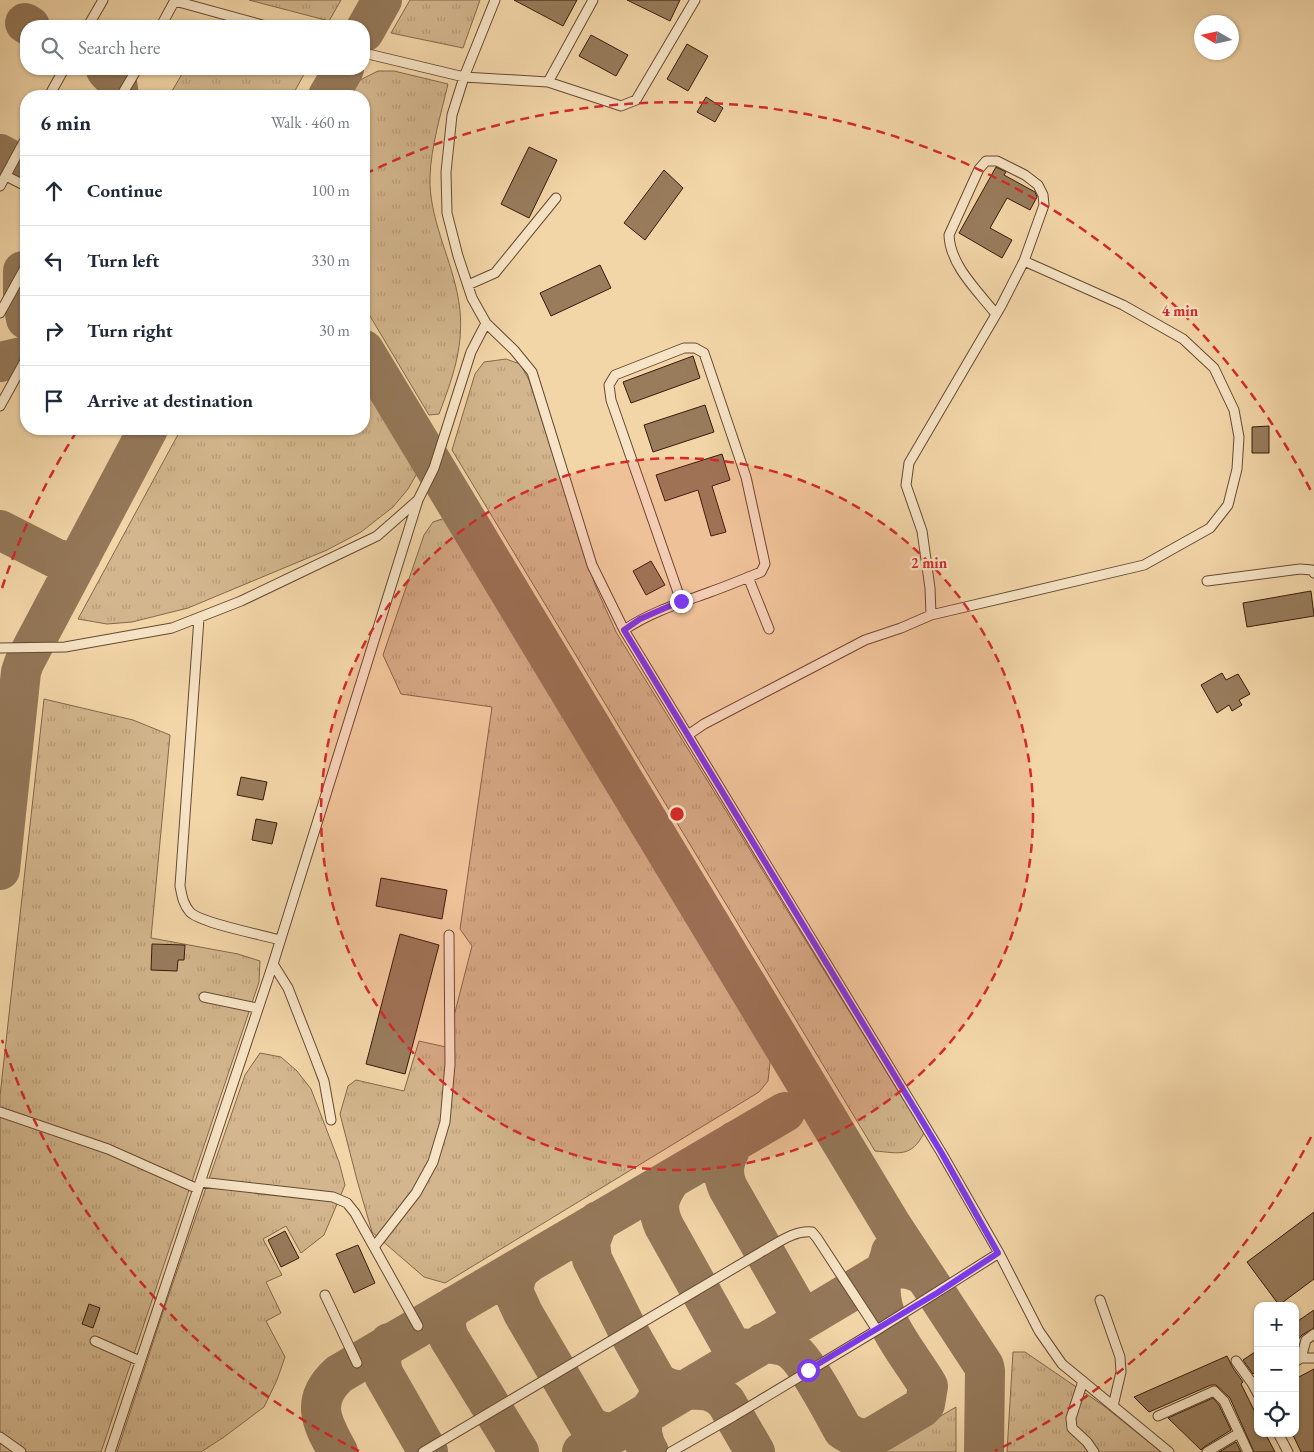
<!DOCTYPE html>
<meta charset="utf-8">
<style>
body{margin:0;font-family:"EB Garamond",serif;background:#f2f2f3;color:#1f2937}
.controls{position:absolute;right:15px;bottom:15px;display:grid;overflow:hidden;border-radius:10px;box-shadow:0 1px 4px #0004}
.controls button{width:45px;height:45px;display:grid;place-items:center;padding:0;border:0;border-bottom:1px solid #e0e1e3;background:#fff;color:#1f2937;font:25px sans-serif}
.compass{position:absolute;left:1194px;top:15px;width:45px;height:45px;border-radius:50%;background:#fff;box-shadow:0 1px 4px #0004;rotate:279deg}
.stop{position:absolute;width:15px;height:15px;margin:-11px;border:4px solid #7c3aed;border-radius:50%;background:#fff}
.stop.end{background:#7c3aed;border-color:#fff;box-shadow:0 1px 5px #0008}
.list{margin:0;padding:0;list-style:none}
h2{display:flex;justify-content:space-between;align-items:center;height:65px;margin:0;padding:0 20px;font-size:21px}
h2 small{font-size:16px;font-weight:400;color:#747a83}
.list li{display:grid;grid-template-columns:32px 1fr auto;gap:15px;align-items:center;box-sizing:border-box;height:70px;padding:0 20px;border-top:1px solid #e0e1e3}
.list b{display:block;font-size:19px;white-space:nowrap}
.list em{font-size:16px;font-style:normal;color:#747a83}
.icon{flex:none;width:28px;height:28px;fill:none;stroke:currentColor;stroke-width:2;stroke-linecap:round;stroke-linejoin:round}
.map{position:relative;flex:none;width:1314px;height:1452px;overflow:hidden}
.search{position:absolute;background:#fff;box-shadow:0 1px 4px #0004;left:20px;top:20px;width:350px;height:55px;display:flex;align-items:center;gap:12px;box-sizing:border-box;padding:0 18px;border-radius:20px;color:#747a83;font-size:19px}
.panel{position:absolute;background:#fff;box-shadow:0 1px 4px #0004;left:20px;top:90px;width:350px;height:345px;border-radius:20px}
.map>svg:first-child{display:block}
</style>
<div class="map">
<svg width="1314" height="1452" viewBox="0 0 1314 1452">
<defs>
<pattern id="grass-tufts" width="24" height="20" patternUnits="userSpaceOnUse" patternTransform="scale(1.25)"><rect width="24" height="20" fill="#d3b68d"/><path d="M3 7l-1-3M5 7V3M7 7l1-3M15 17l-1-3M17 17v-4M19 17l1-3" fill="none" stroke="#b69c78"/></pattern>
</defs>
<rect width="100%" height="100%" fill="#f3d6a8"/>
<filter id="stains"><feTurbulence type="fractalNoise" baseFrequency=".004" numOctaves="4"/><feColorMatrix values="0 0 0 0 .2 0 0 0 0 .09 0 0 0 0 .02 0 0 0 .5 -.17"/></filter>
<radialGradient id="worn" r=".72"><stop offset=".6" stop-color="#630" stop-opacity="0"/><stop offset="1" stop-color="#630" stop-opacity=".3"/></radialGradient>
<!-- grass -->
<path fill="url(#grass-tufts)" stroke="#84684c" d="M249,0H341L329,21Z
M410,0H480L463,48L391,33Z
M185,69H307L292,96H169Z
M378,71H394L448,84C441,114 431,146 430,177C429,217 449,254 457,292C467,337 455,372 439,414L429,415L364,306V96H351L360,80Z
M506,359L520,364L529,380L595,585L616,632L924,1133C911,1158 899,1153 875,1151L452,450L475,374L484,362Z
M364,376L420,468L408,489L393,507L361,532L327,550L188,608L132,622L107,624L78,619L181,429H364Z
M448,517L771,1054L768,1081L759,1092L445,1283L424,1277L372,1232L357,1180L340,1114L348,1086L356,1080L404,1091L419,1041L446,1047L472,946L460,929L492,707L401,694L383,655L424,535L433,522Z
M44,699L133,720L170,735L151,938L238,954L260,961L259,982L101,1452H0V1096Z
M260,1053L281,1057L297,1071L311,1089L339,1162L345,1185L324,1235L301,1253L286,1226L263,1239L282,1275L266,1282L281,1313L266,1321L285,1357L277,1380L264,1407L224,1437L201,1452H117L166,1303L245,1075Z
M1013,1352H1025L1104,1406L1161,1452H1007Z
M956,1407V1452H880Z"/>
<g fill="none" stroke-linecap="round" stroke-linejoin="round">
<!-- taxiway -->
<path stroke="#947859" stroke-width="40" d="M25,23L30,26
M364,32L382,0
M106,70L117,82L119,96
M328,96L344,69
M0,154L26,168
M23,271V302L26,319
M364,350L892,1226L925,1276
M0,362L26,356
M0,530L61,561L73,560L81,556
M0,870L21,672L24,663L148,429
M735,1141C725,1157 720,1171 728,1188L797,1309L807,1313L817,1311
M671,1179C659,1197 655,1206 664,1226L729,1342L737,1348L753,1349
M598,1221L590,1243L592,1259L628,1331L657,1382C681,1401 703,1377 726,1402L755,1452
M531,1261L521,1269L516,1277L513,1291L523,1313L588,1424C597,1432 603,1432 615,1433
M454,1306C445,1317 444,1324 449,1338L519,1452
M389,1343C381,1354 379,1361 384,1375L428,1452
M763,1343C773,1344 782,1344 790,1349C805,1358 833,1412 843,1430L855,1437L869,1439L921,1408L925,1404L928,1386C911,1356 877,1321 881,1285C882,1274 889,1263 891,1252
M338,1452C322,1423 309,1401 339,1374L785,1112
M582,1452L885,1271C900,1266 912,1268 925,1276L984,1366L985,1371L984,1452
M649,1452C643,1443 639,1427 645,1417C649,1410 655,1406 658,1397"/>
</g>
<!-- building -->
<path fill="#987c5c" stroke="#361b0a" d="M514,0H577L563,26Z
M627,0H680L670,21Z
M591,35L628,55L616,76L579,56Z
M687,44L708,56L688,91L667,79Z
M706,97L723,108L715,122L697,112Z
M529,147L557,160L529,218L501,204Z
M996,167L1006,172L1004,175L1035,192L1037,197L1030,210L1007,198L990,228L1012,240L1002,258L959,233Z
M664,170L683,188L645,240L624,223Z
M600,265L611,288L551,316L540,293Z
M693,356L700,378L631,403L623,382Z
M705,405L714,432L653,452L644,425Z
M1269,426V453H1252V427Z
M722,454L730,480L712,486L726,532L711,536L698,490L665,501L656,475Z
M651,561L665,585L646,595L633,571Z
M1311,591L1314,616L1247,627L1243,603Z
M1222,673L1226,680L1238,674L1250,694L1239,700L1242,705L1232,711L1229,705L1217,713L1201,685Z
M241,777L267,782L263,800L237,795Z
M256,819L277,823L272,844L252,840Z
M381,878L447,890L442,919L376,906Z
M400,934L439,945L405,1074L366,1064Z
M152,944L185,945L184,960H178L177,971L151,970Z
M1314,1212V1279L1279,1305L1247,1262Z
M285,1231L299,1258L281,1267L268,1240Z
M358,1245L375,1283L354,1293L336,1254Z
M89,1304L100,1308L93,1328L82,1324Z
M1314,1310V1328L1302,1335L1295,1343V1323Z
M1258,1350V1371L1253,1374L1243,1360Z
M1227,1356L1233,1368L1243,1382L1241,1384L1258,1418V1433H1265L1275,1452H1254L1230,1398L1216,1385H1211L1149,1412L1134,1397Z
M1314,1369V1452H1301L1292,1433H1295V1379Z
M1213,1398L1219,1405L1231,1430L1204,1447L1201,1450L1168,1418Z
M1236,1442L1241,1452H1219Z"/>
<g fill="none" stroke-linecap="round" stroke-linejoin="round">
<defs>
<path id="service" d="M175,1L266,26
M88,26L103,0
M161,26L175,0
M364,53L464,77L548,82L621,106L636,100L695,0
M548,82L593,0
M49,96L64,69
M121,96L137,69
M6,176L26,186
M0,186L26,138
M468,285L495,273L556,198
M0,313L26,266
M486,323L514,350L532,372L592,565L624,630L941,1152L999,1253L1039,1331L1062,1364L1169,1452
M0,406L26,359
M748,577L769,629
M1207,581L1300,569L1312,570L1314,573
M931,615L1144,565L1210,528L1228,505L1237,469L1239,437L1234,410L1214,368L1183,339L1123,305L1024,261
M199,618L180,886C182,896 183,904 190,912C200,923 263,935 280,940
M624,630C651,612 680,603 710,592C727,586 744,579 761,572L765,564L746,477L704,353L695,348H684L615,375L609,385L611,400L681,601
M0,648L65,647L172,628L241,601L377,536L418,500L434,468L471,352L486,323L472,298L458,256L447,213L446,172L452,115L464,77L495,0
M688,735L704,724L865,640L901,628L931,615L930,588L922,531L906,485L909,463L1001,306L1024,261L1044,205L1043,195L1038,185L1025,175L997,161H986L979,169L949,235C950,265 977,290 995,313
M273,964L288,988L313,1052L324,1081L331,1120
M204,997L257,1008
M0,1112L108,1149L198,1189
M200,1182L333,1197L347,1203L355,1213L418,1326
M374,1247L416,1193L433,1162L445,1122L450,1064L449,935
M325,1295L357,1363
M1100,1300L1120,1357L1121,1372L1113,1406
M95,1341L140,1361
M1301,1358L1306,1340L1314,1334
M1236,1361L1252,1383L1258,1381
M1295,1362L1301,1358H1314
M1083,1381L1071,1418L1072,1428L1087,1442L1094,1452
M1252,1383L1258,1394
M1158,1416L1214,1391L1224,1401L1248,1452
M1278,1433L1288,1452
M0,1437L21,1452
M110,1452L273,964L418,500
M423,1452L763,1251C778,1243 794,1230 812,1232L817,1238L877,1330
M671,1452L734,1416L877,1330L999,1253
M1207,1452L1239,1433"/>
</defs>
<!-- service casing -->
<use href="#service" stroke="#654a32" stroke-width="11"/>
<!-- service -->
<use href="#service" stroke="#f7e4c6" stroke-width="9"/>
</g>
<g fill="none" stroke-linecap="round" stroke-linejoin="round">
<!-- route -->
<path stroke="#7c3aed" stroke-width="6" d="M681,601L640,619L624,630L941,1152L998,1253L937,1293L808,1370"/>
</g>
<!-- distance rings -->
<circle cx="677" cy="814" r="356" fill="#d62828" fill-opacity=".12"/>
<g fill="none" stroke="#d62828" stroke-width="2.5" stroke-dasharray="9 6">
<circle cx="677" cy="814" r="356"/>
<path d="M1311 1137A712 712 0 0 1 995 1451M359 1451A712 712 0 0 1 2 1040M2 588A712 712 0 0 1 77 431M365 174A712 712 0 0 1 1311 491"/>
</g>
<circle cx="677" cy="814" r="8" fill="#d62828" stroke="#f7e4c6" stroke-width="2.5"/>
<g font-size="15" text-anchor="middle" font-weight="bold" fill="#d62828" stroke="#f7e4c6" stroke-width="4.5" stroke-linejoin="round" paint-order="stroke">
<text x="1180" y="316">4 min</text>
<text x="929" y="568">2 min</text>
</g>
<rect width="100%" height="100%" filter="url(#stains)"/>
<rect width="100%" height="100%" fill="url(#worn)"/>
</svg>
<div class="controls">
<button>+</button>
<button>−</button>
<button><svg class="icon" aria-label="locate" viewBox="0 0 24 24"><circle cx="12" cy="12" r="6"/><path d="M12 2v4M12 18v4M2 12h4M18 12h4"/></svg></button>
</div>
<svg class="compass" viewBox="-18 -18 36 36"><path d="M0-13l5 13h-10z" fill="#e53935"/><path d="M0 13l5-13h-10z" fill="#747a83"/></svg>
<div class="stop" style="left:808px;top:1370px"></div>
<div class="stop end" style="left:681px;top:601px"></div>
<div class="search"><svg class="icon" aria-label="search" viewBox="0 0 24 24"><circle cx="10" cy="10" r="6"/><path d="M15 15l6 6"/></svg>Search here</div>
<section class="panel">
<h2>6 min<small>Walk · 460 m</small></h2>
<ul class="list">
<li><svg class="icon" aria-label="ahead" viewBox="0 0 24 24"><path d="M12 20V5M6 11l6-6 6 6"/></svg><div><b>Continue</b></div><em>100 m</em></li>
<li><svg class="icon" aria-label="left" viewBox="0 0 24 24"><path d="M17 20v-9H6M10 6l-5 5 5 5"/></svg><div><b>Turn left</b></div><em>330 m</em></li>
<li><svg class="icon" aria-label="right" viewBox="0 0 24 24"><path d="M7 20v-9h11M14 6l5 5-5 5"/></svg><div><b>Turn right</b></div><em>30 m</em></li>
<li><svg class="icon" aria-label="arrive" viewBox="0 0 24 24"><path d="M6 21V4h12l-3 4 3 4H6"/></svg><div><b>Arrive at destination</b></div></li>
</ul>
</section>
</div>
